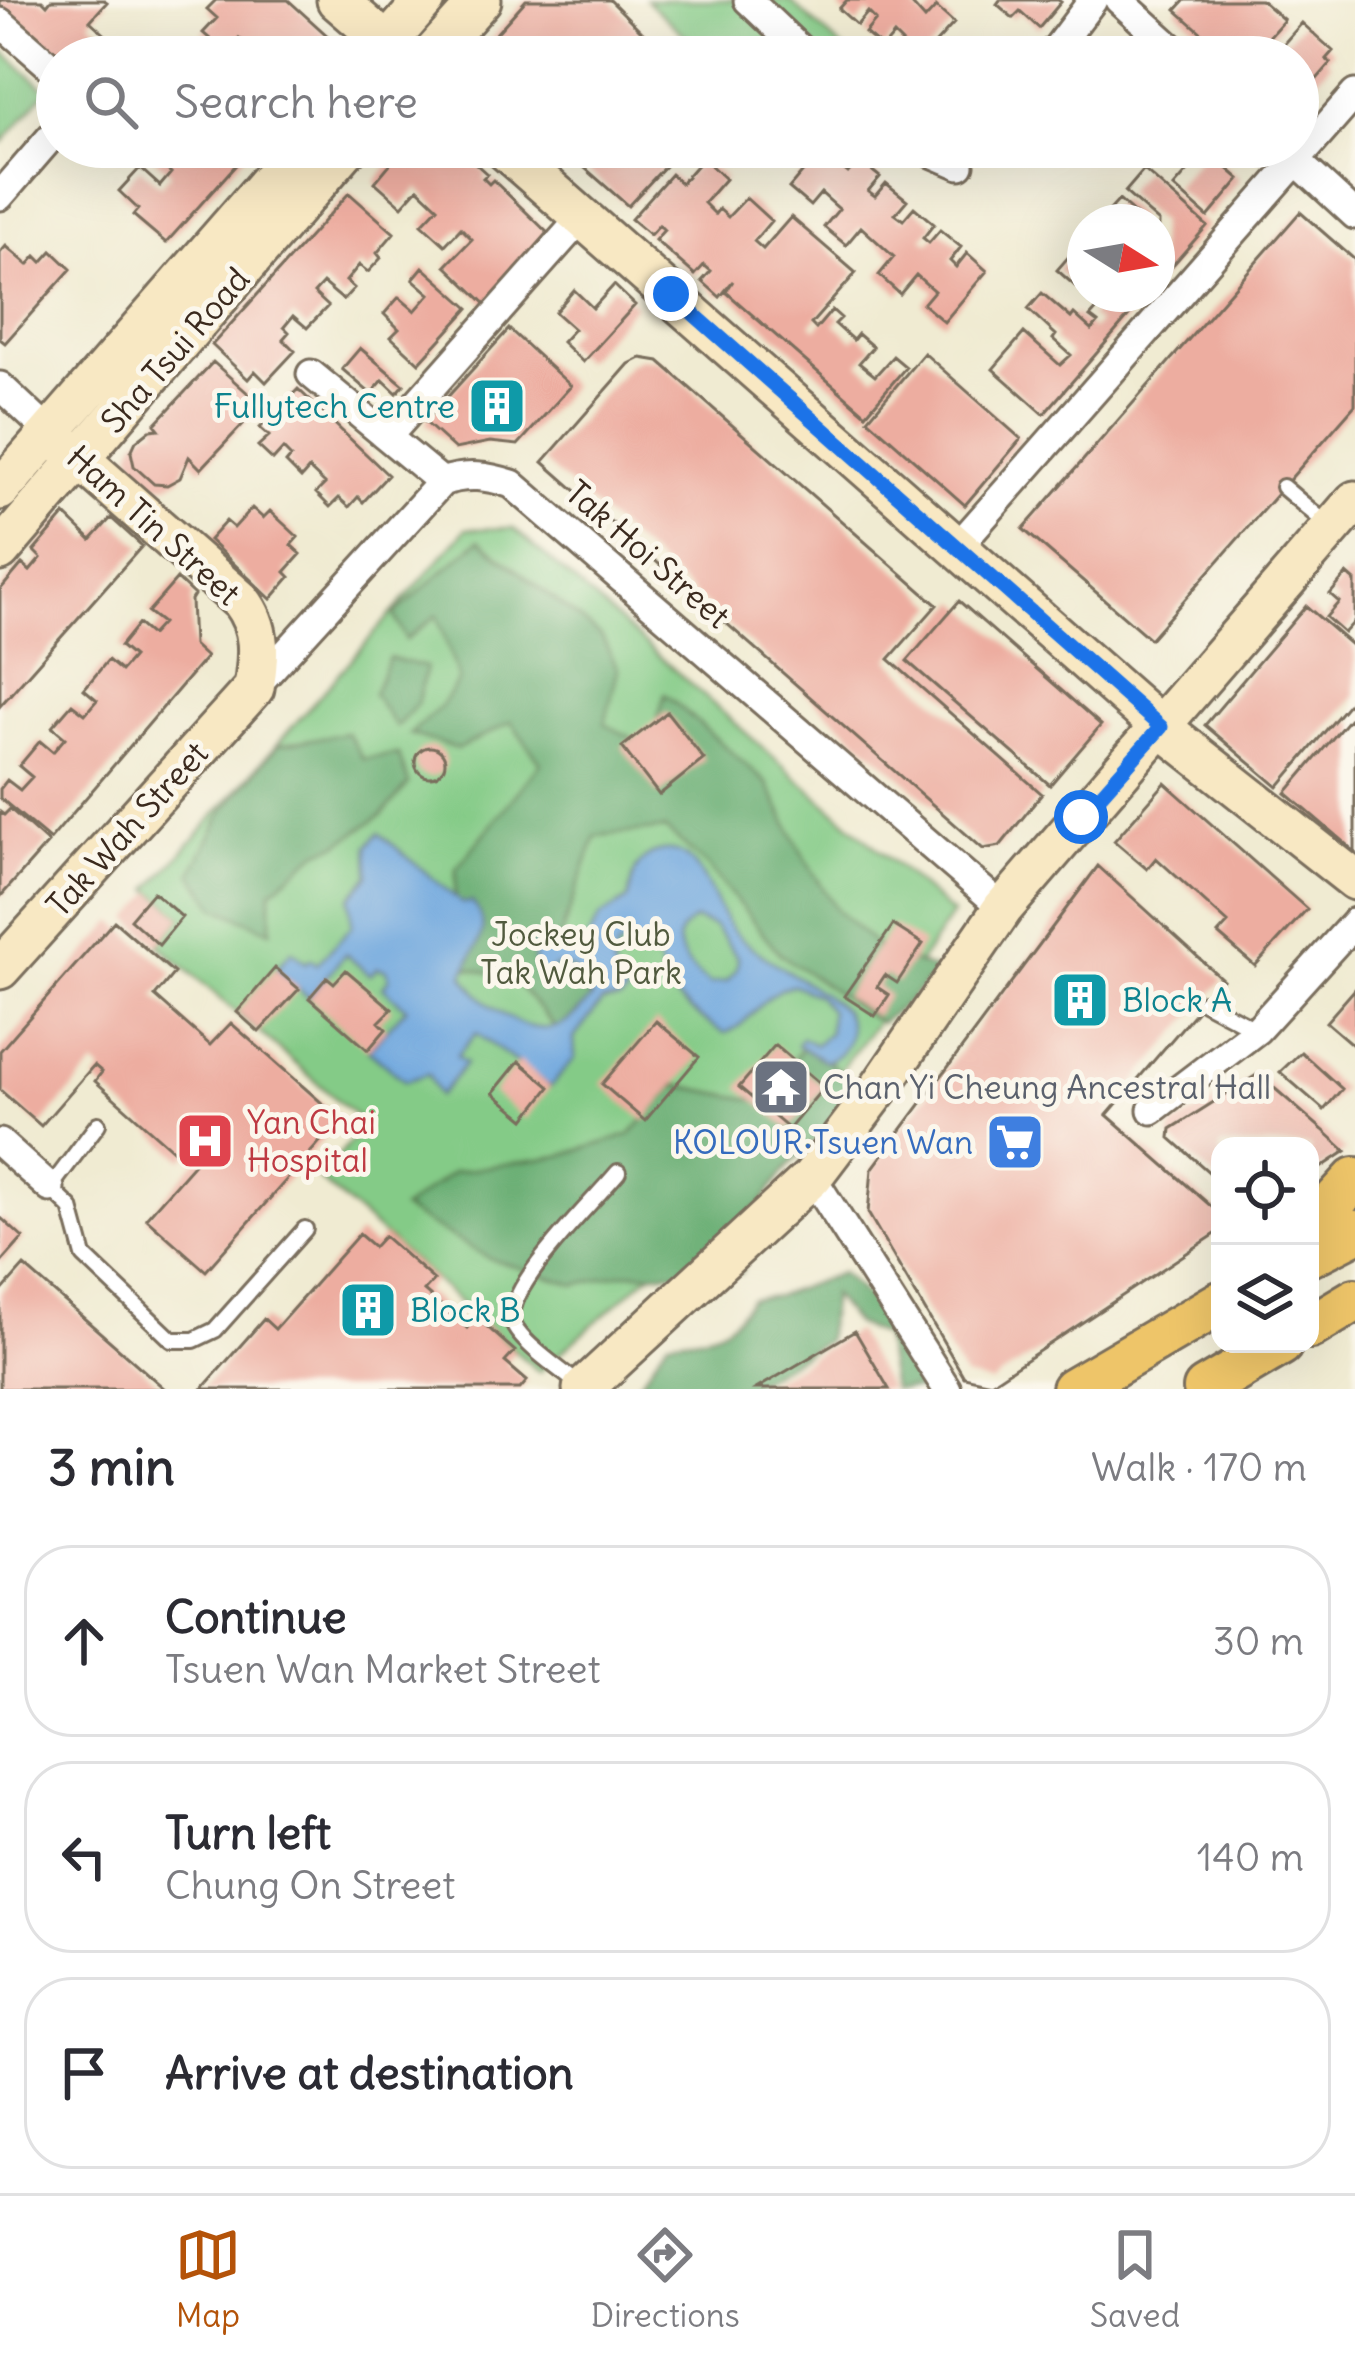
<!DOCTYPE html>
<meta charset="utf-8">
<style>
body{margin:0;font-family:Delius,sans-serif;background:#f2f2f3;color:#2b2b33}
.controls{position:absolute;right:36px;bottom:36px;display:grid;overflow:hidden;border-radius:24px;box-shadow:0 12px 48px #0002}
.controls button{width:108px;height:108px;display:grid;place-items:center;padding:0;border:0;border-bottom:3px solid #e1e1e2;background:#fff;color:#2b2b33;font:60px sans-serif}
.compass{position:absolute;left:1067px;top:204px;width:108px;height:108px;border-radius:50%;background:#fff;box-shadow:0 12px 48px #0002;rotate:101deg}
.stop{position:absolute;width:36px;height:36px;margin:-27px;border:9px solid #1a73e8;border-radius:50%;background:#fff}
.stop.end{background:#1a73e8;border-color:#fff;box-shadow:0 3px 12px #0008}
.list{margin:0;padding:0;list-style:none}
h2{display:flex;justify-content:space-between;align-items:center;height:156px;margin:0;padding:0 48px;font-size:51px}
h2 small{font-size:39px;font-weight:400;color:#7c7c81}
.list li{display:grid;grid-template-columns:78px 1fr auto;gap:36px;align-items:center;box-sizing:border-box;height:192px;margin:0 24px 24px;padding:0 24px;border:3px solid #e1e1e2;border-radius:48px}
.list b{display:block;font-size:45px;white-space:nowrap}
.list p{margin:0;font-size:39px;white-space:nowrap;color:#7c7c81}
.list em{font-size:39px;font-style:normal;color:#7c7c81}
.icon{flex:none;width:66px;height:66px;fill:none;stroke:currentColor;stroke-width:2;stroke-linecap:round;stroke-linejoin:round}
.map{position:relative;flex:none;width:1355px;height:1389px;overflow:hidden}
.search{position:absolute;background:#fff;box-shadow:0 12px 48px #0002;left:36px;right:36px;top:36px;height:132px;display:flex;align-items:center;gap:30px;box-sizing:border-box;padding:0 42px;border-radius:66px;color:#7c7c81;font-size:45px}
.sheet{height:804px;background:#fff}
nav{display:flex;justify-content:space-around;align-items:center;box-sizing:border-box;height:168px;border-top:3px solid #e1e1e2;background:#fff;font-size:33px;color:#7c7c81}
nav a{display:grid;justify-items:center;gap:6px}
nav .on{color:#b45309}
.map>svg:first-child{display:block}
</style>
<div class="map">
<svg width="1355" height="1389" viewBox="0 0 1355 1389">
<rect width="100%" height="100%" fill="#fbf7ec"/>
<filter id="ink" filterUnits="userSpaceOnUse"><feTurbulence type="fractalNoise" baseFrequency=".00833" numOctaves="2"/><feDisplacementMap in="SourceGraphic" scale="24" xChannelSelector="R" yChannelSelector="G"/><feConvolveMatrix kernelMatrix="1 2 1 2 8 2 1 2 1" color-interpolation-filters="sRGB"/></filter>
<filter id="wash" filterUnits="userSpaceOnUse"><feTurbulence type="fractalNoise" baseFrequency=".004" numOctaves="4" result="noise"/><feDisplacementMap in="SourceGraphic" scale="48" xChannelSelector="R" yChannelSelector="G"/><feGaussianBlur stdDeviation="2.7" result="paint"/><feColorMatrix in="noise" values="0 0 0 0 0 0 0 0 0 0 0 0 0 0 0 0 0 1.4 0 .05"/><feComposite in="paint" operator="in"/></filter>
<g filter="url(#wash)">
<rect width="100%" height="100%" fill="#f0ebd2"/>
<!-- green -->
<path fill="#84cb87" stroke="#607a52" stroke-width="3" d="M646,0H789L852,57H757L744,46L734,57H708Z
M0,49L47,90L3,142L0,140Z
M513,528L952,914C880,1023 803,1124 711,1217C657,1272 596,1320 539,1372L319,1179L365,1124L159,945L182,917L150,889L466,529Z"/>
<!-- forest -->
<path fill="#6baf74" stroke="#536c49" stroke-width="3" d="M479,540L601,636L618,669L605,724L650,747L665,694L767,783L805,859L837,910L879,948L937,971L908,1002L880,1023L780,954L707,865L665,829L596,836L553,957L592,1000L557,1030L513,979L454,964L456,869L541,763L511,722L458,749L410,734L440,707L459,680L437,615L406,640L394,614Z
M389,658L426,667L417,704L396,727L373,694Z
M347,733L363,759L398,754L409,784L383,814L339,844L319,851L271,891V931L216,907L192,873L224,810L278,745Z
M807,1042L863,1092L787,1168L754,1213L741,1273H623L575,1285L491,1259L402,1209L453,1172L560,1156L630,1135L675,1085L760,1101Z
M841,1273L884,1314L910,1371L934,1389H892L883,1336L855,1324L832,1295L826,1341L743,1389H635L668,1340C711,1334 725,1337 750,1299L777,1296Z"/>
<!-- water -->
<path fill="#6fa7de" stroke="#55687e" stroke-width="3" fill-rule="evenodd" d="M379,833L462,903L472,902C496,930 473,947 464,975C480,1004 528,1041 563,1024C574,1019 583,1007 592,998L573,969L556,966L545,975L535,970L533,949L537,938C555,935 568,949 584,945L600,917L628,900C632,881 634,860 655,853C702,837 712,911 735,933C767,964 810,980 843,1010C856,1030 849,1055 825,1061L797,1045L802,1038L815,1045L829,1032L830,1011L817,995L794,985C761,990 750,1028 724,1033C707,1023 680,1005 669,989C654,968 664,932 619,947C607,964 616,979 626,995L621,1000L602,1002L574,1038L575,1058L550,1087L476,1033L457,1056L466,1063L439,1096L428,1074L405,1081L368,1050L406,1008L383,987L389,978L386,970L377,968L370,975L345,954L309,998L276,969L292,951L306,963L310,959L317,964L352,926L350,898L369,875L368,846ZM695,920L715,927L738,958L737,969L727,981L710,984C688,969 660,937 695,920Z"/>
<g id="blocks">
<!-- building -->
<path fill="#edada0" d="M0,0H42L47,5L51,0H104L107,2L90,21L130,57H58L0,6Z
M216,0H288L331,39L337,52L335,57H260L239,38L226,53L203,33L217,18L207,9Z
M526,0H610L663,53L666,50L674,57H480L486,45Z
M847,0H908L925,19L936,7L954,23L923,57H890L903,44L894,35L883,48L865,33L876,20L868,12L857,25L839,9Z
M1000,0H1058L1061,2L1039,28L1020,11L1013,18L997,4Z
M1185,0H1261L1284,20L1251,57H1229L1176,10Z
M1302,23L1333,51L1326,59L1331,63L1298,101V57H1286L1278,50Z
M166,147H252L166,243L133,215L138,209L119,191L140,168L160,186L171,173L155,159Z
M376,147H457L487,174L483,178L489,184L493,180L552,237L488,306L446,266L472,239L461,228L445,245L422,224L438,207L418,188L402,206L375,182L390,164L373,150Z
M561,147H683L628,206Z
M824,147H845L854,154L842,168L848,173L859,160L880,177L868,191L875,196L886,183L907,200L895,214L903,220L914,207L934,224L923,238L929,243L940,230L961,247L950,261L956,267L967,253L987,271L944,322L923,304L934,291L916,275L900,294L879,275L894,257L861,227L846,245L824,227L839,209L821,193L810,206L789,188Z
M1196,147H1229L1218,160L1240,179L1208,217L1174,187L1203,154Z
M703,158L725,179L704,203L715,214L719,209L728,217L746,198L771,221L754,241L763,249L791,217L856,273L811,324L816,329L832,310L841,318L835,324L853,340L858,334L873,347L859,363L875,376L893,356L906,367L866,414L726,292L733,281L720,297L702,281L711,271L704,265L695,275L655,240L664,230L659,225L650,235L631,219L671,174L681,183Z
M1144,170L1207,226L1157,283L1159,222L1125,192Z
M349,193L394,233L377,253L381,258L368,272L359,265L346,281L354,288L343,300L323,283L314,293L328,306L307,328L293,316L284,327L289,332L283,339L295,351L266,382L255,371L248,379L212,345Z
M1119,200L1138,217L1134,222H1099Z
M1300,212L1355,260V405L1150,639L1023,529Z
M6,246L28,265L36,256L42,262L52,251L71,269L5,343L0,339V253Z
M1077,247L1085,254V294H1148L1044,414L993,369L1024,333L1060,365L1071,355L1053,339L1056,335L1028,309L1042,293L1071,318L1074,314L1092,330L1098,323L1090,317L1099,307L1057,270Z
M423,267L469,308L419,363L391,337L399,329L384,314L399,297L415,311L430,294L413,279Z
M614,285L635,305L583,362L562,342L574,329L555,312L574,290L593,308Z
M509,329L571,386L518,445L490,442L455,449L425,422Z
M360,348L404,385L397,393L383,380L371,394L342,369Z
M924,353L1021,439L965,505L868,419Z
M641,358L659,361L937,605L889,659L1042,794L1000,846L983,849L543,462L629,364Z
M213,362L261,405L201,469L189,457L180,478L167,485L154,484L134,466L131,452L136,441L150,430L159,429L155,424Z
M298,389L388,475L363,502L358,497L349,507L339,498L330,507L316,493L325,484L309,469L301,478L286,463L291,457L283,449L273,460L258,446L269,436L260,428Z
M252,508L263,518L270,511L298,537L291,545L301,554L285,572L290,577L271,599L209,540L226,521L234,528Z
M65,515L91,540L111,518L142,546L0,706V590L22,564L30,571L41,558L34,551Z
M1347,574L1355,581V621L1344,633L1326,617L1339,602L1330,594Z
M177,579L194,595L191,600L193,645L206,657L50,840L0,798V789L7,780L20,790L32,777L19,766L40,741L53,752L65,738L52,727L72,704L85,714L97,700L84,689L108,660L121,671L133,657L120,646L138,624L151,635L162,623L148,612Z
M959,601L1101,725L1050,785L907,661Z
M1306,606L1355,648V696L1278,787L1205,725Z
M667,712L704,759L659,795L622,747Z
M1349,719L1355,724V852L1286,793Z
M415 762a15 15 0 1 1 30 0a15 15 0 1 1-30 0Z
M1165,783L1307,909L1255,966L1218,934L1228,923L1156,858L1147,869L1114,841Z
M10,809L48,843L0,897V812L4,815Z
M1098,866L1223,980L1107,1115L1220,1214V1231L991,1383L964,1377L868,1213L872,1169Z
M153,892L182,917L159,945L130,919Z
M114,921L174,973L155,996L210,1045L231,1023L340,1119L206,1271L146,1218L200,1157L192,1150L183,1159L95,1081L102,1072L94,1065L41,1126L0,1090V1051Z
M893,925L923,944L897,983L885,975L877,987L889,995L875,1016L844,996Z
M275,968L299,989L259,1032L237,1012Z
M346,970L392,1009L379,1022L386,1029L368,1050L309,998L327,977L334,983Z
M1355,989V1047L1326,1022Z
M656,1021L699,1057L645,1121L602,1084Z
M775,1045L824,1087L789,1129L739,1087Z
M1301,1052L1342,1089L1324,1110L1280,1072Z
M519,1061L550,1087L525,1119L493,1093Z
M1258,1074L1323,1130L1346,1151L1310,1175V1146H1220V1182L1170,1138L1171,1129Z
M0,1217L23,1238L0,1264Z
M359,1234L374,1247L384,1236L434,1280L424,1291L467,1328L476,1317L515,1351L505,1362L527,1381L520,1389H202L264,1319L275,1329Z
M24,1266L165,1389H0V1293Z
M855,1331L889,1389H756Z"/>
</g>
</g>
<g filter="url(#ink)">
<use href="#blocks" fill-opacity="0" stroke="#7a6e5d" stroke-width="3"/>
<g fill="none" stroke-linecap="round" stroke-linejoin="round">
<defs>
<path id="lane" d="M1283,487L1328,525
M1204,1002L1257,1030
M98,1124L50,1188L71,1208L84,1256L172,1340H194L215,1330L305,1229
M581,1386C565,1373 519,1342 513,1323C502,1289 595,1200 618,1172"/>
<path id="street" d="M748,0L808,57
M1119,0L1182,57
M0,22L57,72
M1050,57L1093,0
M918,147L960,165
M1281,147L1355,215
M0,196L57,130
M311,374L442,482
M0,386L50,433
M388,436L582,217
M958,546L1355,94
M254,688L442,482C466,473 488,476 512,484L1003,908
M1152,1110L1257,1030L1355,922
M0,1143L50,1188
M812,1177L947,1389"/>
<path id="secondary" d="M337,0L403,57
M375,57L425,0
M430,57L481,0
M502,147L1161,727L1355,880
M0,490L299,147
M0,551L348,147
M0,969L254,688C259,656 262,628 241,601L50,433
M583,1389L812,1177L881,1086L1003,908L1355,501"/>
<path id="primary" d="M1310,1228L1355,1179
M1310,1255L1355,1232
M1310,1327L1355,1300
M1073,1389L1220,1303
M1205,1389L1281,1344"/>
</defs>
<!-- lane casing -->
<use href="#lane" stroke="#7a6e5d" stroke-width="20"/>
<!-- street casing -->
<use href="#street" stroke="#7a6e5d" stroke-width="33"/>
<!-- secondary casing -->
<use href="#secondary" stroke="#7a6e5d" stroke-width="45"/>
<!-- primary casing -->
<use href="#primary" stroke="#7a6e5d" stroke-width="48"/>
<!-- lane -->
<use href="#lane" stroke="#fff" stroke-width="14"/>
<!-- street -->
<use href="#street" stroke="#fff" stroke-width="27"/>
<!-- secondary -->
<use href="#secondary" stroke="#f8e8c3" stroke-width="39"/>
<!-- primary -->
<use href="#primary" stroke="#eec569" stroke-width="42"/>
</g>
</g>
<g fill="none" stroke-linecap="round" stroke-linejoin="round" filter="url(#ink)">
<!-- route -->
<path stroke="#1a73e8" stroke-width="15" d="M671,294L1161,727L1081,817"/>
</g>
<!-- icons -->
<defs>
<symbol id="building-square" viewBox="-11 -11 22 22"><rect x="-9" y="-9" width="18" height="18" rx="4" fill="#0f9aa8" stroke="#fbf7ec"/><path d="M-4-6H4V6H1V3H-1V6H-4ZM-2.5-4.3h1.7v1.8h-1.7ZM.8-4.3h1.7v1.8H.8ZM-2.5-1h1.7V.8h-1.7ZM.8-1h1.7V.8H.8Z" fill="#fff"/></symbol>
<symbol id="temple-square" viewBox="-11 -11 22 22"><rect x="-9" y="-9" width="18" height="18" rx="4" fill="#6b7280" stroke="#fbf7ec"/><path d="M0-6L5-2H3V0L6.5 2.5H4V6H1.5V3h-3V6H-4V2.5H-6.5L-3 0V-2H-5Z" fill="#fff"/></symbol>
<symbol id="hospital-square" viewBox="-11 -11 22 22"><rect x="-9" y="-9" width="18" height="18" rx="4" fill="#e0444e" stroke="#fbf7ec"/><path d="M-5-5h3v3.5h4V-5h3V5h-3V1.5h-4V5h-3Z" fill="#fff"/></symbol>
<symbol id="supermarket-square" viewBox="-11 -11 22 22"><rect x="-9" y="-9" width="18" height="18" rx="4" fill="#3f7fe0" stroke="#fbf7ec"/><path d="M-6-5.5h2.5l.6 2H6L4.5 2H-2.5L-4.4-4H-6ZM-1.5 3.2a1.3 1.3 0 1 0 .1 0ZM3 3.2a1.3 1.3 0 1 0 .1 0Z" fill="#fff"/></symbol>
</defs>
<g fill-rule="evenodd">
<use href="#building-square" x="464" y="373" width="66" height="66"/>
<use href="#building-square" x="1047" y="967" width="66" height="66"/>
<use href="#temple-square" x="748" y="1054" width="66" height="66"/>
<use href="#hospital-square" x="172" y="1108" width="66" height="66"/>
<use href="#supermarket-square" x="982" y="1109" width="66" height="66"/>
<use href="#building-square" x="335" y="1277" width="66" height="66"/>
</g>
<g text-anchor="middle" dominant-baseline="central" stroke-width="10" stroke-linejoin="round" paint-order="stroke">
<!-- street labels -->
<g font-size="33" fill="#3b2a1e" stroke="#fbf7ec">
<text transform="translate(175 350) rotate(-49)">Sha Tsui Road</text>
<text transform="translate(154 525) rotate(42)">Ham Tin Street</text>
<text transform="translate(648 554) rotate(41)">Tak Hoi Street</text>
<text transform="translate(127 829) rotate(-48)">Tak Wah Street</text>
</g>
<!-- culture labels -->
<g font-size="33" fill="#0d838f" stroke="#fbf7ec" text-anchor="start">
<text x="455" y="406" text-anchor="end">Fullytech Centre</text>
<text x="1122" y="1000">Block A</text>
<text x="410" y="1310">Block B</text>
</g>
<!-- park labels -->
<g font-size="33" fill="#515a3e" stroke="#fbf7ec">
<text x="581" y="934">Jockey Club<tspan x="581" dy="38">Tak Wah Park</tspan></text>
</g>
<!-- worship labels -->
<g font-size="33" fill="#5b616d" stroke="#fbf7ec" text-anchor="start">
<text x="823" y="1087">Chan Yi Cheung Ancestral Hall</text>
</g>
<!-- health labels -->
<g font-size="33" fill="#be3a42" stroke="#fbf7ec" text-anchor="start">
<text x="247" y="1122">Yan Chai<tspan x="247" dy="38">Hospital</tspan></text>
</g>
<!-- shop labels -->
<g font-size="33" fill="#366cbe" stroke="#fbf7ec" text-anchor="end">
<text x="973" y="1142">KOLOUR‧Tsuen Wan</text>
</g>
</g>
</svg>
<div class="controls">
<button><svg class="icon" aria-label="locate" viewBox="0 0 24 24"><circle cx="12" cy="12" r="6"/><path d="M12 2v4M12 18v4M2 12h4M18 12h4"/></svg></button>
<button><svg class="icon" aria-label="layers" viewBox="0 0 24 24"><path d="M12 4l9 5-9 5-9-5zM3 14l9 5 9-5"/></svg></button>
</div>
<svg class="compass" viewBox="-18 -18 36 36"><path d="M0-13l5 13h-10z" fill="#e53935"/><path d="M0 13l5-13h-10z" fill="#7c7c81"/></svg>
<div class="stop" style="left:1081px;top:817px"></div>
<div class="stop end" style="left:671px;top:294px"></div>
<div class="search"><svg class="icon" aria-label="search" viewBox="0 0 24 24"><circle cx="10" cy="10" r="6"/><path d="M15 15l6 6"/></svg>Search here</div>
</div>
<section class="sheet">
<h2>3 min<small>Walk · 170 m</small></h2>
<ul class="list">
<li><svg class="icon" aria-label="ahead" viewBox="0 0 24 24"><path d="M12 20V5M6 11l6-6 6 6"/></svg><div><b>Continue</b><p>Tsuen Wan Market Street</p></div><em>30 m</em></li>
<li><svg class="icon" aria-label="left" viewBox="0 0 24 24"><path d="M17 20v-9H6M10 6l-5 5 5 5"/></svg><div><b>Turn left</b><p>Chung On Street</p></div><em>140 m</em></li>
<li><svg class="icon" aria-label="arrive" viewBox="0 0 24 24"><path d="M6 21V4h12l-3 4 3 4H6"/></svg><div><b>Arrive at destination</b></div></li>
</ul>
</section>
<nav>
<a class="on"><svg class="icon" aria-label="map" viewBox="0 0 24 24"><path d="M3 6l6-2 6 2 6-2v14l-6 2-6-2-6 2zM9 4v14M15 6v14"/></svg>Map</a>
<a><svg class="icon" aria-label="directions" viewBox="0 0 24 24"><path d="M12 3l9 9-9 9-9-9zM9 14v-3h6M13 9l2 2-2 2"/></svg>Directions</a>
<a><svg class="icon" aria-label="saved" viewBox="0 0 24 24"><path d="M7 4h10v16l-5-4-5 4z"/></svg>Saved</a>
</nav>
